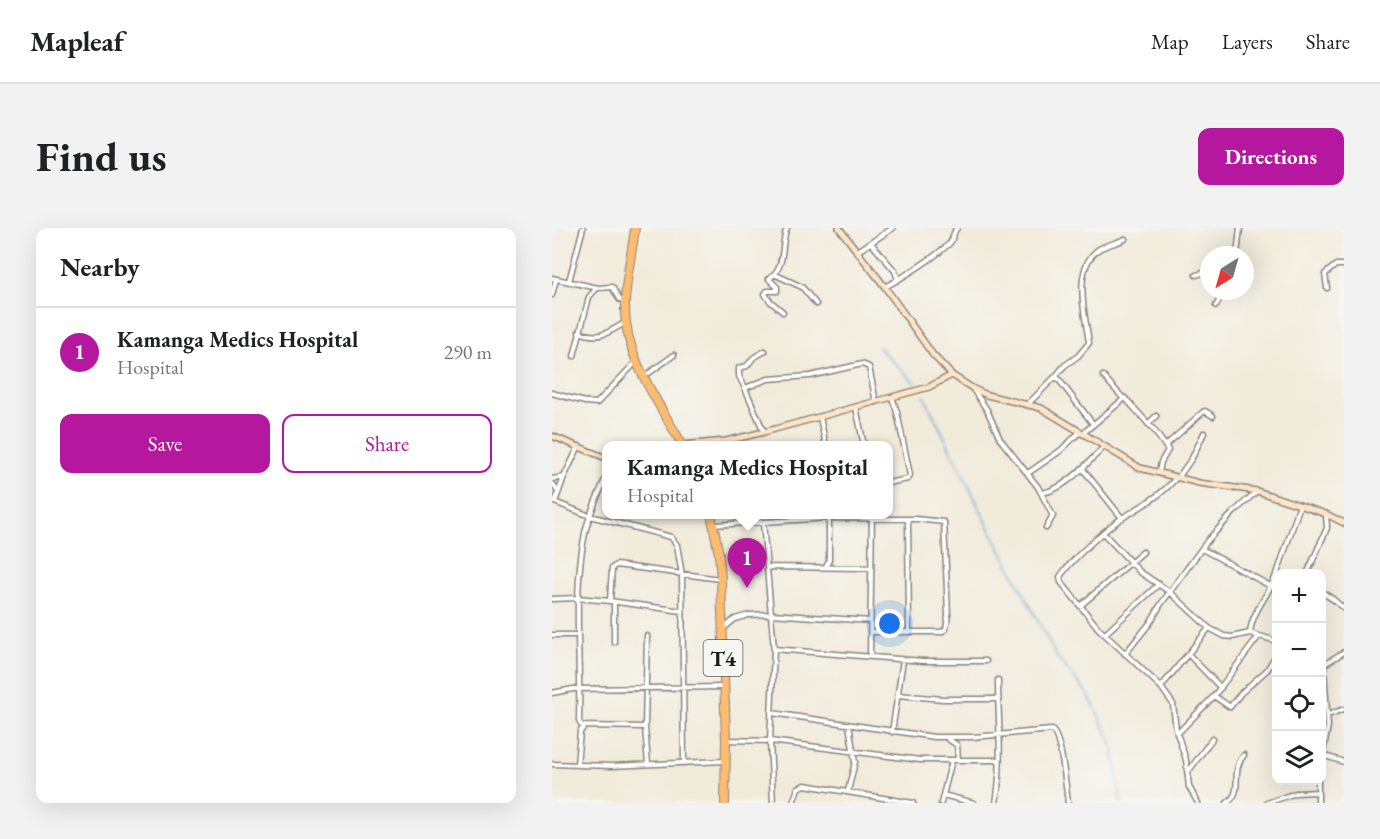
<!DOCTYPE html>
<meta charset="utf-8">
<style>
body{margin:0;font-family:"EB Garamond",serif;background:#f2f2f2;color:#202124}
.controls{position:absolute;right:18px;bottom:18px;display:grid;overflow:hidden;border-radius:12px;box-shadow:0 6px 24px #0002}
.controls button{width:54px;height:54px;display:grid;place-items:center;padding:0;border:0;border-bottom:2px solid #e0e0e0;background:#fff;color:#202124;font:30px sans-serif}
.compass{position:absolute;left:648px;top:18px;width:54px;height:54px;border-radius:50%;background:#fff;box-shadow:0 6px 24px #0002;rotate:217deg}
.you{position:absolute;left:338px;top:396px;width:21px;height:21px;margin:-15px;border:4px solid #fff;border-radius:50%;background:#1a73e8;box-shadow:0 0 0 9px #1a73e833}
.badge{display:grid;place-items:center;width:39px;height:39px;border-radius:50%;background:#b5179e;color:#fff;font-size:20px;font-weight:700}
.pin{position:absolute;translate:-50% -50px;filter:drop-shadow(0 2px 3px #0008)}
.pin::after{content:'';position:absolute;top:32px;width:21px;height:18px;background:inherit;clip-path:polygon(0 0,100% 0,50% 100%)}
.popup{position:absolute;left:50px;top:213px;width:291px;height:78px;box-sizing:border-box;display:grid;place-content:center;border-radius:12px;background:#fff;filter:drop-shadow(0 2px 4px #0005);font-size:20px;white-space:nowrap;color:#757577}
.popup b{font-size:22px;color:#202124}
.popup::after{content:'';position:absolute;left:50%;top:100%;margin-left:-12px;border:12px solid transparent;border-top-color:#fff}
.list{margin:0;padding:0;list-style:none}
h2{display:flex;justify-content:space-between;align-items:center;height:78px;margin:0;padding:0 24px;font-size:26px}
h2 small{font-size:20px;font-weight:400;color:#757577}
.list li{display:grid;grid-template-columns:39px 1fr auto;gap:18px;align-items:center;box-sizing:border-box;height:90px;padding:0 24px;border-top:2px solid #e0e0e0}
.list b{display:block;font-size:22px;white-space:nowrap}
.list p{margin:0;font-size:20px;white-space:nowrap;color:#757577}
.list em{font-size:20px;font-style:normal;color:#757577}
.actions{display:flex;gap:12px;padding:18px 24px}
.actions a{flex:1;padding:14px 0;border:2px solid #b5179e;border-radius:12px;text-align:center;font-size:21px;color:#b5179e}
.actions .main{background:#b5179e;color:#fff}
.icon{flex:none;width:33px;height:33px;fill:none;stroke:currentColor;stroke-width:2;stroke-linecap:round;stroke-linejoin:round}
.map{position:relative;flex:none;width:792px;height:575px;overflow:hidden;border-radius:12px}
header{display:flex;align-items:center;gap:36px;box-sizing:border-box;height:84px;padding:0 30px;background:#fff;border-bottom:2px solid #e0e0e0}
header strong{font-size:28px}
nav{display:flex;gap:33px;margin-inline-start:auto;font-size:21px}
.intro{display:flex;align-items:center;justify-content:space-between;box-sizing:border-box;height:144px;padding:0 36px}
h1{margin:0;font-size:42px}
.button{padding:15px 27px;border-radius:12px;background:#b5179e;color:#fff;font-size:21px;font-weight:700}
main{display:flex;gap:36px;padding:0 36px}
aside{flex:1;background:#fff;border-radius:12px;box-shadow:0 6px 24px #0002}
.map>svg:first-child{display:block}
</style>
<header>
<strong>Mapleaf</strong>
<nav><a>Map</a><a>Layers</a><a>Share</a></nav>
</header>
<div class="intro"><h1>Find us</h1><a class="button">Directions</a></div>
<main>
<aside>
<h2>Nearby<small></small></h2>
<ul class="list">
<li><span class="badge">1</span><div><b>Kamanga Medics Hospital</b><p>Hospital</p></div><em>290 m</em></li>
</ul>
<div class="actions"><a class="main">Save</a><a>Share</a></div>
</aside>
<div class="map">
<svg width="792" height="575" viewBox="0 0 792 575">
<rect width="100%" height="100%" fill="#f6f6f2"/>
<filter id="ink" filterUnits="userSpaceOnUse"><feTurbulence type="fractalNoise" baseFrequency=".0167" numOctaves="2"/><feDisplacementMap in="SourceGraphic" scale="12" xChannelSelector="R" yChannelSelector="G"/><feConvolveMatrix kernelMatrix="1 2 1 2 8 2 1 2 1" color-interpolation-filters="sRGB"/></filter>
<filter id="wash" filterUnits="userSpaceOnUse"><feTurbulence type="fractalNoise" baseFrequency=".008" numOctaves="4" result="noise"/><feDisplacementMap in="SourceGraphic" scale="24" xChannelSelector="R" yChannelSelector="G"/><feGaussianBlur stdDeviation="1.35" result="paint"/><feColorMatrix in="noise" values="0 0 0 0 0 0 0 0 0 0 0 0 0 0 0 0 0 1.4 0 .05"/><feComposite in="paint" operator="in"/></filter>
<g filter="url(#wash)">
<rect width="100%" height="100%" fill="#f1ebda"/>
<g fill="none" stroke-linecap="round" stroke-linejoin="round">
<!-- stream -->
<path stroke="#5ba1d0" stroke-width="1.5" d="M326,119L363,155
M372,168L442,309L505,429L536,466L561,517L569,575"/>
</g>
</g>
<g filter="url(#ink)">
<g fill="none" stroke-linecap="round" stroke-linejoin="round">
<defs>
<path id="street" d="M319,15L343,43L346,52
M306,23L341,0
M685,27L688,0
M222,46L250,59L264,76
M644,47L657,43
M0,50L46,60L60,59L67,71L72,75
M17,53L31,0
M333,59C353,48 380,31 397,16C402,12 400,5 405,0
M775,60L773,46L784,37H792
M0,67L4,51
M664,78L672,63
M231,84L218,73L213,66L215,63H225V59L217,51C220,48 222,46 224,44C233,32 229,13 235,0
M27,104C48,112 56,105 74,94
M22,128L37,69L45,60
M93,148L122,127
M504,148L541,196
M551,148L571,170
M193,160L187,148V140L195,138L201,130L213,123
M420,160L435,182L448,211L486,259L501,288L494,300
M0,165L33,174L45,175L84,134
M476,176L504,148L512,138L526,128L537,115C534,90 519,40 547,21C554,17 565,15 573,11
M304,179L312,218
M268,189L274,218
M596,196L604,188
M212,204L193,160L216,151L258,148L310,136L317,139L324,174
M530,206L573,170L602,202L616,222L609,234L607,244
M613,218L651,184L653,183L661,188
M530,240L570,290
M476,245L508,223L528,204
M54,249C46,268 37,286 33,305C20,368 29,430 27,493L29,497L32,498L93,499
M624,250C609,268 591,277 572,289C556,298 517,334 508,349L509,354L547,401L609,459L621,476L624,502L634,532L637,559L646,575
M626,250L640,230L652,205
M0,251L12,249
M0,255L6,264
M336,255L356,251L358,247L345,184L340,169
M490,265C514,261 534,236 551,220
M0,273L38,288L119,309L125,317L130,347L132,535
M3,274L12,249L27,218
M356,292L357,404
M211,294L222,421L218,513L221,575
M162,297L277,290L364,291L392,294L396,387L394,401L389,404H318
M552,306L588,344L618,364L657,400L672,408L680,409L698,405L724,413
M650,321L724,361
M274,338L277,332V290
M216,339L318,340
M725,346L748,277
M755,346L775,300L774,286
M770,364L782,372L792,381
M0,371L25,370L58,373L130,383
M58,373L60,340L64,337L168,351
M62,374V414
M528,378L591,324
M171,401L183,391L197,387L220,386L318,393
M698,405C700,383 717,367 724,347
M553,406L607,356
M0,407H25
M95,408L93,499L96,536
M222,421L371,433H434
M573,426L598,395L609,376L656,312L682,284L705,263
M637,427L669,460
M318,428L320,286
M770,435L772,441L776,498L770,530
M771,437L792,424
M609,459L657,400
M0,465L21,461L172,459
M346,467L391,471H446
M662,468L678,479L689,465L715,442L724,427
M220,485L382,509H421L500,502C510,511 514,560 516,575
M776,487L792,481
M340,504L351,432
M625,506L662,468L707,408
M396,511L405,517L406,532
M174,512L218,513L368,532H447
M770,527L792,534
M0,536L59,538L172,533
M25,536L28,504L32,499
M636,544L660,511
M766,552V575
M296,563L303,534L297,497
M391,567L422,575
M241,575L246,560L253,557L361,575
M389,575L400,532
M444,575C451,535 446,492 446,452
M675,575C693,563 677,544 692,527
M715,575L744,565L765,564
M788,575L792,573"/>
<path id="secondary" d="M287,0L333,59L381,127L400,147L420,160L435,167L489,180L588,240L647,255L705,263L774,286L792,295
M0,208L54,230
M131,217L174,213L212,204L377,159L400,147"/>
<path id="highway" d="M83,0C80,26 73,52 73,78C72,129 107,175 131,218
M159,286L167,326L169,351L174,512L173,575"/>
</defs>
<!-- street casing -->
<use href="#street" stroke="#86847b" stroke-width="7"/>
<!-- secondary casing -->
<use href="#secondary" stroke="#86847b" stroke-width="8"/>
<!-- highway casing -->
<use href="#highway" stroke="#86847b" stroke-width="10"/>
<!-- street -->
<use href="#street" stroke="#fff" stroke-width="4"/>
<!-- secondary -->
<use href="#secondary" stroke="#ffe4c6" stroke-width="5"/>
<!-- highway -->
<use href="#highway" stroke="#febc70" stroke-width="8"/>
</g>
</g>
<g text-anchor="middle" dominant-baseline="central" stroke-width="5" stroke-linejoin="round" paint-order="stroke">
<!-- shield labels -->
<rect fill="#f6f6f2" stroke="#5d5d5c" stroke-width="1.5" x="151.5" y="412" width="39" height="36" rx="4.5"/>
<g font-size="21" font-weight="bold" fill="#1c1c1c">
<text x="171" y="430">T4</text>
</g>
</g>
</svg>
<div class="controls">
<button>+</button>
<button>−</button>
<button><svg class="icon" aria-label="locate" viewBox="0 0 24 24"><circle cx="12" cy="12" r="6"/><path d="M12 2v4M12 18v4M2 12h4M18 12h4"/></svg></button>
<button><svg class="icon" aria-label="layers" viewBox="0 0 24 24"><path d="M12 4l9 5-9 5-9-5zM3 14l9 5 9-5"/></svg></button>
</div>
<svg class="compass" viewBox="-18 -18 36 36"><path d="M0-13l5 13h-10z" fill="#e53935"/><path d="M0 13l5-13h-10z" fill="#757577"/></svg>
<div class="you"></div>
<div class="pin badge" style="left:195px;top:360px">1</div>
<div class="popup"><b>Kamanga Medics Hospital</b>Hospital</div>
</div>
</main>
